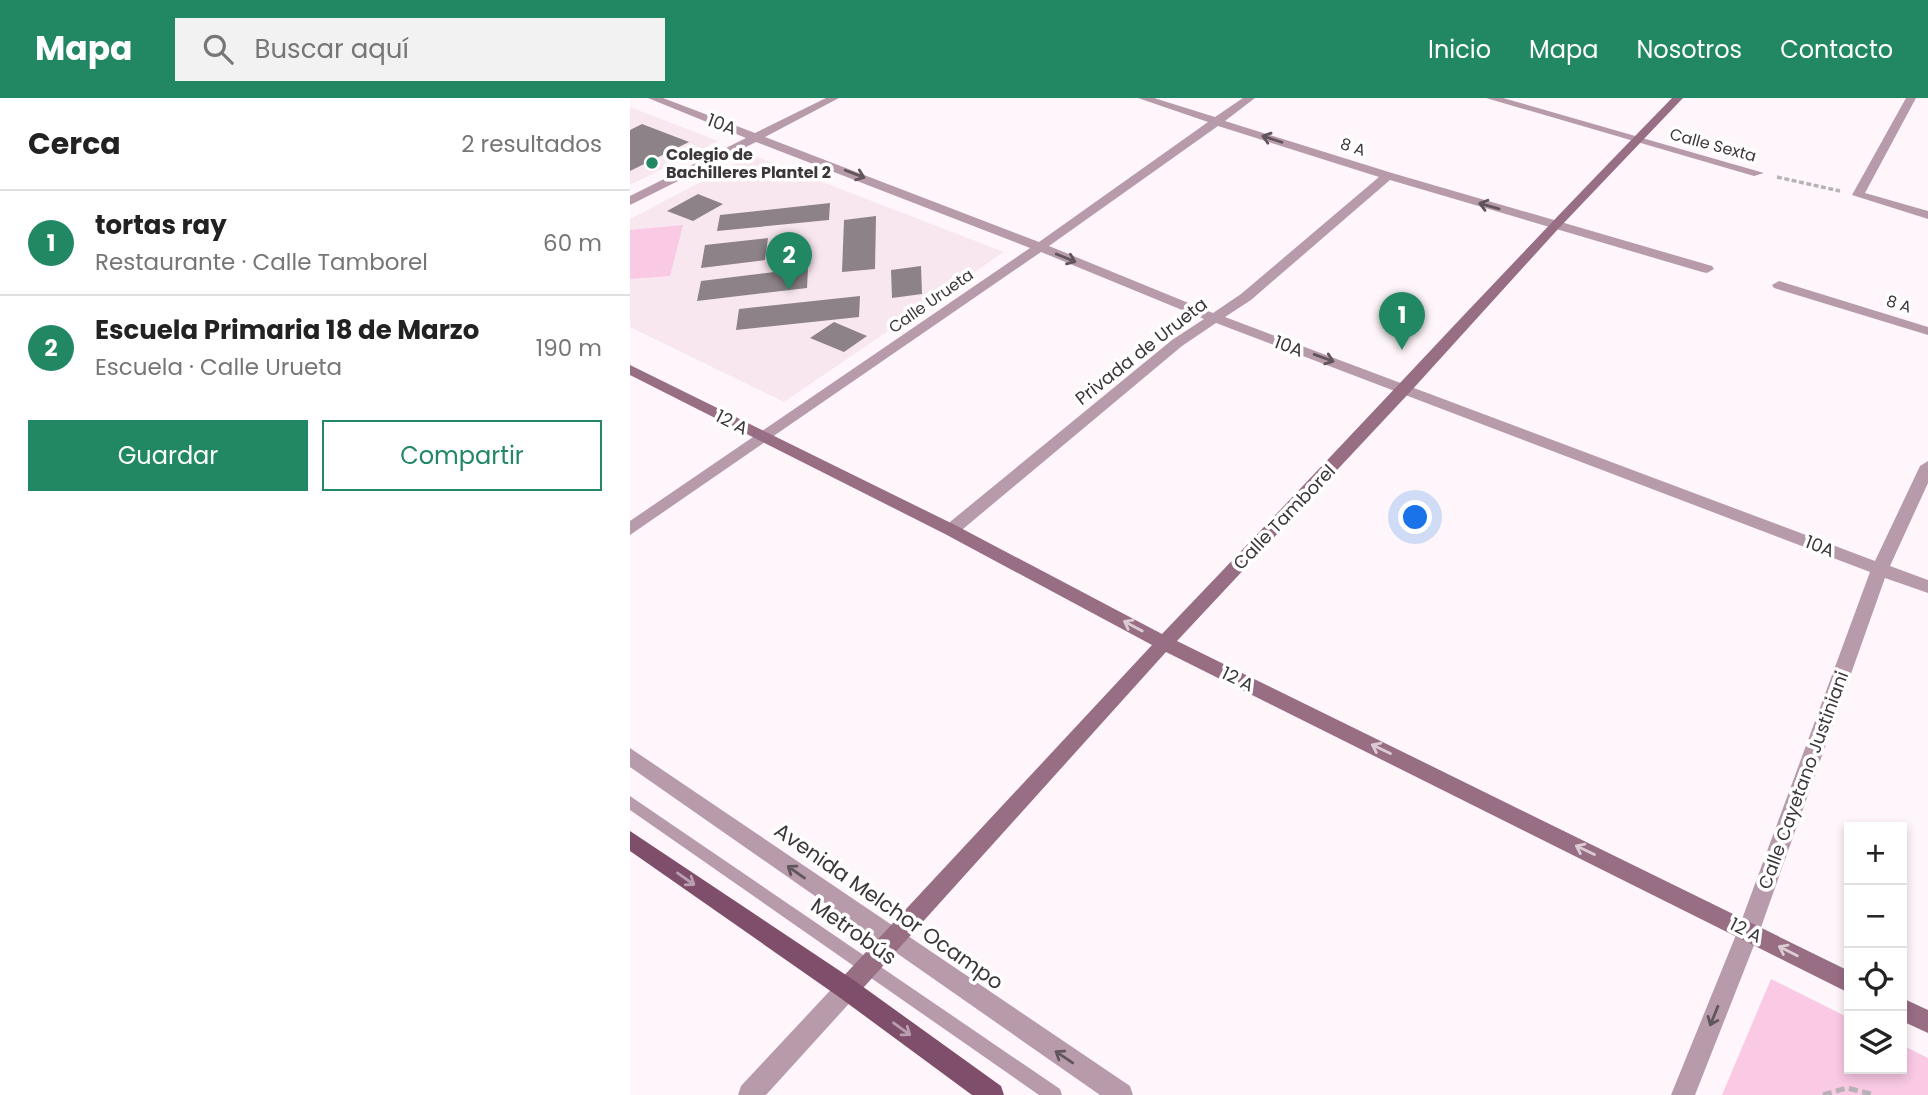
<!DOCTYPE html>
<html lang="es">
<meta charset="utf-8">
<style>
body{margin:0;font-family:Poppins,sans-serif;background:#f2f2f2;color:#222}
.controls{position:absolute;right:21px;bottom:21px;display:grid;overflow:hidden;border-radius:0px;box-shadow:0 4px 10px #0003}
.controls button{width:63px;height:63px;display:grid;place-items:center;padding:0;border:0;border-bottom:2px solid #e0e0e0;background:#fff;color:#222;font:35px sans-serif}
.you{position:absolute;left:786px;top:420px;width:24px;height:24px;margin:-18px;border:5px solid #fff;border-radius:50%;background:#1a73e8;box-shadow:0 0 0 10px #1a73e833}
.badge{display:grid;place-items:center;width:46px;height:46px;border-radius:50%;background:#228864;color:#fff;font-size:23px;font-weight:700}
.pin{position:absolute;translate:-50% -58px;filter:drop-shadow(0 2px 4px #0008)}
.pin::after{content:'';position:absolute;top:37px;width:24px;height:21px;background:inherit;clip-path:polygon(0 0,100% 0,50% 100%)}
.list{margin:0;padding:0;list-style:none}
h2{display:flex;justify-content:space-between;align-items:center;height:91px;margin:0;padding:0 28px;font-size:30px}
h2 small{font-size:23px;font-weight:400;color:#767676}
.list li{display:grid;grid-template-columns:46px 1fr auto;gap:21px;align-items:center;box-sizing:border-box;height:105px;padding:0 28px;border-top:2px solid #e0e0e0}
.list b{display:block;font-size:26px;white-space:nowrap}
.list p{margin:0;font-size:23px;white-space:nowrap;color:#767676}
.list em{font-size:23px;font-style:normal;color:#767676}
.actions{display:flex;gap:14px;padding:21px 28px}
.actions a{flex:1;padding:16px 0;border:2px solid #228864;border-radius:0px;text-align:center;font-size:24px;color:#228864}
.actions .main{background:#228864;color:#fff}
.icon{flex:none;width:38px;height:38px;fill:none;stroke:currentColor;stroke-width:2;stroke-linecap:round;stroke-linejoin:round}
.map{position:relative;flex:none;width:1298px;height:997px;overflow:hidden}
header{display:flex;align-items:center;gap:42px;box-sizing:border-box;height:98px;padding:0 35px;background:#228864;color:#fff}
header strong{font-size:33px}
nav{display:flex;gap:38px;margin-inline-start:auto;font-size:24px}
.search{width:490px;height:63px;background:#f2f2f2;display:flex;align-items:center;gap:18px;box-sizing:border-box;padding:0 24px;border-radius:0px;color:#767676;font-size:26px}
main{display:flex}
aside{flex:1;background:#fff}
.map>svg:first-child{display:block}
</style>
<header>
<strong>Mapa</strong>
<div class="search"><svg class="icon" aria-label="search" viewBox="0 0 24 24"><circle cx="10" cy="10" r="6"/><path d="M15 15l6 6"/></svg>Buscar aquí</div>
<nav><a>Inicio</a><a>Mapa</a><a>Nosotros</a><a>Contacto</a></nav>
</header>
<main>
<aside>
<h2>Cerca<small>2 resultados</small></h2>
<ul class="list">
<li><span class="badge">1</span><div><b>tortas ray</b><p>Restaurante · Calle Tamborel</p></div><em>60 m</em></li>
<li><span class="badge">2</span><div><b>Escuela Primaria 18 de Marzo</b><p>Escuela · Calle Urueta</p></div><em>190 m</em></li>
</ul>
<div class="actions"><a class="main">Guardar</a><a>Compartir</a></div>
</aside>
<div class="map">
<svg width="1298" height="997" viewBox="0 0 1298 997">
<rect width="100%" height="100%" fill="#fef6fa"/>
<!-- built -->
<path fill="#f9e7f0" d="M0,9L88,43L0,87Z
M122,57L374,154L154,304L0,229V121Z"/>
<!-- green -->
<path fill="#fac9e4" d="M53,127L40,178L0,181V132Z
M1141,881L1219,920V971H1272V947L1298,960V997H1092Z"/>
<!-- building -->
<path fill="#8c8287" d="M12,26L59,44L0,73V32Z
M68,96L93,106L63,123L37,113Z
M200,105L199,122L87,133L90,117Z
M246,118L245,171L212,174L214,122Z
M138,140L135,162L71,170L75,147Z
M291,168L292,196L262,200L261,172Z
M178,170L177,190L67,203L71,183Z
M230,198L229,219L106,232L109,211Z
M204,224L237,238L214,254L180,240Z"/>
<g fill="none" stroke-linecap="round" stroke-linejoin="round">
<!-- path-far1 -->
<path stroke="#b8b1b5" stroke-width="3.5" stroke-dasharray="5 2.5" stroke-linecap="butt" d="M1147,79L1210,93"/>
<!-- path -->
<path stroke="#b8b1b5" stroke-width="5" stroke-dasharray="9 4.5" stroke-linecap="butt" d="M1193,997L1217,990L1245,997"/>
<!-- lane -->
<path fill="#b89bab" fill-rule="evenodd" d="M0,698L430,991L432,997H409L0,712Z"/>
<!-- street -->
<path fill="#b89bab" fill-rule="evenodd" d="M18,0H33L125,35L196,0H209L135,39L409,144L578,24L508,0H524L585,19L613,0H625L595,23L762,75L1082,168L1084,171L1077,175L1072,174L760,82L621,202L595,219L1245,463L1290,368L1298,363V385L1260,468L1298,482V495L1255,480L1130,832L1065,997H1041L1108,832L1240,474L586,225L552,248L327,436H315L313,432L315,428L542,242L574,221L411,154L0,437V423L400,150L126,44L0,107V98L116,40ZM588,28L749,79L611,196L583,215L419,148Z
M856,0H873L1134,75L1124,78Z
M1276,0H1286L1235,95L1298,113V121L1222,97Z
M1149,183L1298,229V237L1144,190L1142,187Z
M0,650L500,988L503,997H470L0,669Z
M217,880L225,883L228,891L225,899L136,997H108L111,988L209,883Z"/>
<!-- secondary -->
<path fill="#986e85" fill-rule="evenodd" d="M1042,0H1053L929,130L781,293L547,543L1219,873V895L536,554L225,899L217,902L209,899L206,891L209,883L522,547L315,436L0,277V267L327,428L532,536C703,358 870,176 1042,0Z
M1272,900L1298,912V935L1272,923Z"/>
<!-- primary -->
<path fill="#7f4e6b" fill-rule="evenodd" d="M0,733L225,883L371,988L374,997H342L209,899L0,753Z"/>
</g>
<!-- one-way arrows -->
<defs><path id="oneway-shaft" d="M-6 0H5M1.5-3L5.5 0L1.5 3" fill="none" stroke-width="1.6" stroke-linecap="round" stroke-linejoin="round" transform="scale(1.75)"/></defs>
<g stroke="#61555c">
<use href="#oneway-shaft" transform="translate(642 41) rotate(-162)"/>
<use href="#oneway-shaft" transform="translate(225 76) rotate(21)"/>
<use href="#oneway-shaft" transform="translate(859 108) rotate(-164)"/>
<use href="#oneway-shaft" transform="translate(436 160) rotate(22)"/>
<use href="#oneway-shaft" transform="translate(694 260) rotate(20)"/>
<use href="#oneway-shaft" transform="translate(166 774) rotate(-145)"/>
<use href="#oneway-shaft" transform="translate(1084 918) rotate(112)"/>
<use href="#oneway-shaft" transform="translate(434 959) rotate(-146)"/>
</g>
<g stroke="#dbccd4">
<use href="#oneway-shaft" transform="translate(503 528) rotate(-152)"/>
<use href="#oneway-shaft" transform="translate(751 651) rotate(-154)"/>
<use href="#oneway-shaft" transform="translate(955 752) rotate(-154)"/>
<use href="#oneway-shaft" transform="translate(1158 853) rotate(-153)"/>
</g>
<g stroke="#b99eae">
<use href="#oneway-shaft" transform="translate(56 781) rotate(35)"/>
<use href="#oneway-shaft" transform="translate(272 931) rotate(36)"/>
</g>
<!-- markers -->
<circle fill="#228864" stroke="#fff" stroke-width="2.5" cx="22" cy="65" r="7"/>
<g text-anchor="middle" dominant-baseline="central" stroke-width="7" stroke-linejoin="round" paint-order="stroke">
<!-- far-street labels -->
<g font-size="16" fill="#3c373a" stroke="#fff">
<text transform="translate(1083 47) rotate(15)">Calle Sexta</text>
<text transform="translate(723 49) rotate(18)">8 A</text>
<text transform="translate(301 203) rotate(-35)">Calle Urueta</text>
<text transform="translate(1269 206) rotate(17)">8 A</text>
</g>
<!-- far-poi labels -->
<g font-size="16" font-weight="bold" fill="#3c373a" stroke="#fff" text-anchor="start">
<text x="36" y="56">Colegio de<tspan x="36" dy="18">Bachilleres Plantel 2</tspan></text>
</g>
<!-- street labels -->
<g font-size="18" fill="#3c373a" stroke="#fff">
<text transform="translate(92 26) rotate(20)">10A</text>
<text transform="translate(659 248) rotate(20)">10A</text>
<text transform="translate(511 253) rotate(-38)">Privada de Urueta</text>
<text transform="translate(102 324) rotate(27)">12 A</text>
<text transform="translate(654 419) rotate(-46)">Calle Tamborel</text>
<text transform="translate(1190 448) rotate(21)">10A</text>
<text transform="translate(608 581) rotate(26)">12 A</text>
<text transform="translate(1173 682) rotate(-70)">Calle Cayetano Justiniani</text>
<text transform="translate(1116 832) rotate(27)">12 A</text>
</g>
<!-- near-street labels -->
<g font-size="21" fill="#3c373a" stroke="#fff">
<text transform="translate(259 808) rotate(35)">Avenida Melchor Ocampo</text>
<text transform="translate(224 833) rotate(35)">Metrobús</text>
</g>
</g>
</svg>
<div class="controls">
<button>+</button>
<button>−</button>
<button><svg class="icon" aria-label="locate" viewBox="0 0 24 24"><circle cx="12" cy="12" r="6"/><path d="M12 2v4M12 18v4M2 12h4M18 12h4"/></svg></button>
<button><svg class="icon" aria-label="layers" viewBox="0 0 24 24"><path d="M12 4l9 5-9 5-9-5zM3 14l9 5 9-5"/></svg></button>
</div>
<div class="you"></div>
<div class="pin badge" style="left:772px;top:252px">1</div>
<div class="pin badge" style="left:159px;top:192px">2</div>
</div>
</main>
